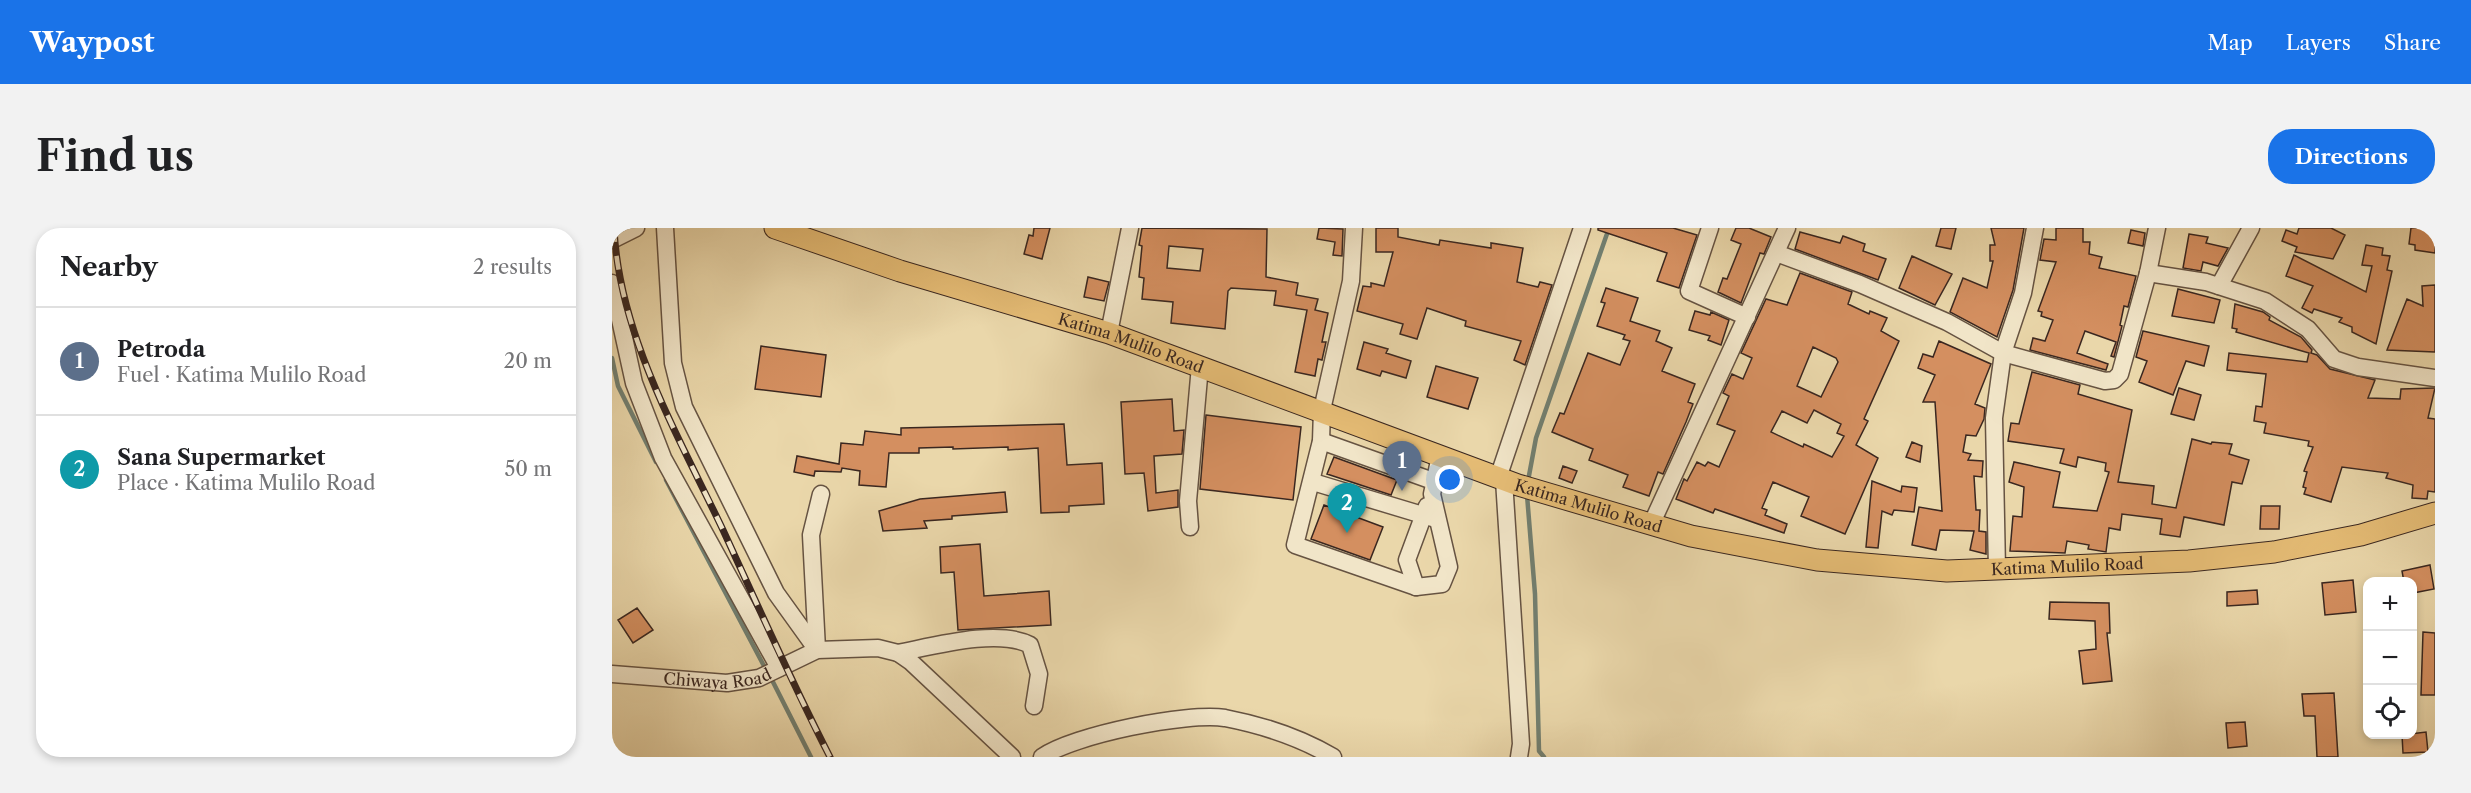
<!DOCTYPE html>
<meta charset="utf-8">
<style>
body{margin:0;font-family:"Libre Caslon Text",serif;background:#f2f2f2;color:#202124}
.controls{position:absolute;right:18px;bottom:18px;display:grid;overflow:hidden;border-radius:12px;box-shadow:0 3px 9px #0003}
.controls button{width:54px;height:54px;display:grid;place-items:center;padding:0;border:0;border-bottom:2px solid #e0e0e0;background:#fff;color:#202124;font:30px sans-serif}
.you{position:absolute;left:838px;top:252px;width:21px;height:21px;margin:-15px;border:4px solid #fff;border-radius:50%;background:#1a73e8;box-shadow:0 0 0 9px #1a73e833}
.badge{display:grid;place-items:center;width:39px;height:39px;border-radius:50%;background:#1a73e8;color:#fff;font-size:20px;font-weight:700}
.pin{position:absolute;translate:-50% -50px;filter:drop-shadow(0 2px 3px #0008)}
.pin::after{content:'';position:absolute;top:32px;width:21px;height:18px;background:inherit;clip-path:polygon(0 0,100% 0,50% 100%)}
.list{margin:0;padding:0;list-style:none}
h2{display:flex;justify-content:space-between;align-items:center;height:78px;margin:0;padding:0 24px;font-size:26px}
h2 small{font-size:20px;font-weight:400;color:#757577}
.list li{display:grid;grid-template-columns:39px 1fr auto;gap:18px;align-items:center;box-sizing:border-box;height:108px;padding:0 24px;border-top:2px solid #e0e0e0}
.list b{display:block;font-size:22px;white-space:nowrap}
.list p{margin:0;font-size:20px;white-space:nowrap;color:#757577}
.list em{font-size:20px;font-style:normal;color:#757577}
.icon{flex:none;width:33px;height:33px;fill:none;stroke:currentColor;stroke-width:2;stroke-linecap:round;stroke-linejoin:round}
.map{position:relative;flex:none;width:1823px;height:529px;overflow:hidden;border-radius:24px}
header{display:flex;align-items:center;gap:36px;box-sizing:border-box;height:84px;padding:0 30px;background:#1a73e8;color:#fff}
header strong{font-size:28px}
nav{display:flex;gap:33px;margin-inline-start:auto;font-size:21px}
.intro{display:flex;align-items:center;justify-content:space-between;box-sizing:border-box;height:144px;padding:0 36px}
h1{margin:0;font-size:42px}
.button{padding:15px 27px;border-radius:24px;background:#1a73e8;color:#fff;font-size:21px;font-weight:700}
main{display:flex;gap:36px;padding:0 36px}
aside{flex:1;background:#fff;border-radius:24px;box-shadow:0 3px 9px #0003}
.map>svg:first-child{display:block}
</style>
<header>
<strong>Waypost</strong>
<nav><a>Map</a><a>Layers</a><a>Share</a></nav>
</header>
<div class="intro"><h1>Find us</h1><a class="button">Directions</a></div>
<main>
<aside>
<h2>Nearby<small>2 results</small></h2>
<ul class="list">
<li><span class="badge" style="background:#5c6f8a">1</span><div><b>Petroda</b><p>Fuel · Katima Mulilo Road</p></div><em>20 m</em></li>
<li><span class="badge" style="background:#0f9aa8">2</span><div><b>Sana Supermarket</b><p>Place · Katima Mulilo Road</p></div><em>50 m</em></li>
</ul>
</aside>
<div class="map">
<svg width="1823" height="529" viewBox="0 0 1823 529">
<rect width="100%" height="100%" fill="#ead7aa"/>
<filter id="stains"><feTurbulence type="fractalNoise" baseFrequency=".00333" numOctaves="4"/><feColorMatrix values="0 0 0 0 .2 0 0 0 0 .09 0 0 0 0 .02 0 0 0 .5 -.17"/></filter>
<radialGradient id="worn" r=".72"><stop offset=".6" stop-color="#630" stop-opacity="0"/><stop offset="1" stop-color="#630" stop-opacity=".3"/></radialGradient>
<g fill="none" stroke-linecap="round" stroke-linejoin="round">
<!-- stream -->
<path stroke="#727f70" stroke-width="4.5" d="M0,130L6,158L44,234
M54,252L152,438
M916,253L924,210L997,0
M915,267L923,366L927,523L932,529
M161,454L199,529"/>
</g>
<!-- building -->
<path fill="#d48f60" stroke="#3a2720" stroke-width="1.5" fill-rule="evenodd" d="M422,0H438L430,31L412,26L417,7L421,8Z
M530,0L655,1L654,49L686,55L684,67L706,71L703,82L716,85L710,114H714L710,132L706,131L703,148L683,144L695,82L662,77L664,63L619,60L616,63L613,101L559,95L561,74L530,71L532,50L527,49L530,18L527,17ZM557,18L591,21L588,43L555,40Z
M707,0L731,1L730,28L721,27L723,14L705,11Z
M764,0H786V9L827,17L828,12L879,20V15L911,20L905,54L926,59L928,54L940,57L913,137L902,132L909,113L853,98L854,93L815,80L805,111L788,106L791,96L745,83L751,58L759,59V55L772,58L781,24H764Z
M986,0H1061L1085,7L1067,60L1045,53L1055,25L986,2Z
M1124,0H1137L1159,9L1152,26L1148,25L1129,75L1106,64L1111,50L1115,51L1129,16L1119,12Z
M1329,0H1344L1339,21L1324,18Z
M1379,0H1412L1401,62L1385,109L1338,84L1351,50L1375,60L1381,33H1378V17H1383Z
M1444,0H1471V14H1478L1477,26L1490,29L1487,40L1524,48L1516,79L1512,78L1508,97L1510,98L1502,129L1499,128L1504,114L1473,103L1465,125L1496,136L1494,142L1418,122L1421,110L1433,113L1441,92L1429,88L1430,84L1426,83L1444,34L1428,32L1432,11L1444,12Z
M1687,0H1719L1733,7L1721,31L1683,24L1685,19L1670,13L1674,2L1685,6Z
M1799,0H1823V25L1803,22V17L1797,16Z
M1519,2L1533,5L1531,18L1516,15Z
M1188,4L1228,15L1231,8L1253,16L1251,23L1274,31L1266,52L1183,21Z
M1577,6L1596,9L1594,15L1616,20L1606,38L1591,34L1589,43L1571,40Z
M1754,17L1771,20L1770,27L1778,28L1775,42L1780,43L1764,116L1740,104V99L1727,94L1730,90L1702,81L1700,85L1690,80L1701,58L1674,48L1682,27L1754,64L1760,38L1750,37Z
M1300,28L1340,46L1323,77L1287,60Z
M1188,45L1240,64L1236,76L1257,86L1258,83L1275,90L1269,103L1287,113L1252,191L1256,193L1244,217L1266,230L1233,306L1189,288L1197,269L1161,254L1150,280L1155,282L1153,287L1175,296L1172,305L1103,281L1101,285L1064,271L1072,251L1075,253L1085,234L1093,238L1096,234L1107,239L1123,203L1105,196L1117,168L1111,165L1120,146L1131,151L1140,130L1129,125L1154,71L1175,77ZM1201,119L1224,130L1226,134L1209,169L1185,158ZM1202,182L1229,196L1225,205L1232,208L1220,229L1192,216L1191,219L1159,204L1170,183L1195,195Z
M476,49L497,54L492,73L472,69Z
M1823,57V124L1775,122L1795,71L1811,78L1810,58Z
M994,60L1026,70L1018,93L1048,103L1044,113L1060,120L1050,143L1083,156L1076,174L1081,176L1074,194L1051,246L1046,244L1037,268L1011,259L1016,247L977,232L981,221L940,204L948,185L952,186L976,125L1008,137L1018,113L1011,111L1013,107L985,98L993,75L989,74Z
M1566,61L1608,72L1602,95L1560,88Z
M1623,76L1651,84L1658,89L1657,92L1689,109L1700,122L1699,125L1705,127L1718,141L1763,152L1756,170L1788,171L1789,161L1823,160L1816,190L1823,191V264L1816,263L1815,271L1800,270L1801,257L1774,250L1776,245L1730,239L1719,274L1692,266L1694,260L1691,259L1695,244L1692,243L1701,219L1696,218L1697,213L1652,205L1654,195L1642,193L1644,178L1650,179L1654,146L1615,142L1617,125L1695,134L1697,125L1624,104L1625,101L1620,100Z
M1083,83L1098,87L1099,84L1117,92L1109,117L1096,112L1098,108L1077,102Z
M1531,103L1597,118L1592,138L1574,133L1561,167L1527,154L1535,133L1524,129Z
M1327,113L1379,136L1363,176L1373,180L1372,191L1364,208L1354,207L1351,224L1359,226L1356,232L1371,233L1370,249L1362,248L1364,282H1368L1367,303L1374,304V326L1358,322L1362,303L1328,302L1324,322L1300,317L1307,279L1330,283L1323,174H1311L1323,147L1306,140L1311,126L1321,129Z
M752,114L776,121L774,125L799,133L794,150L770,143L768,148L745,141Z
M149,118L214,127L209,169L143,161Z
M824,138L866,150L856,181L815,169Z
M1420,144L1468,157L1466,166L1520,182L1506,254L1542,258L1540,276L1564,280L1580,211L1599,216L1600,214L1620,216L1617,226L1637,232L1630,256L1620,254L1612,297L1572,289L1568,309L1548,306L1550,291L1510,286L1508,302L1497,300L1494,324L1476,321L1477,317L1455,313L1453,325L1398,323L1401,288L1410,289L1412,259L1397,254L1402,234L1448,244L1441,279L1485,283L1497,244L1493,243L1494,235L1466,229L1464,239L1448,235L1452,221L1396,213L1399,195L1407,196Z
M1567,160L1589,167L1582,192L1559,186Z
M560,171L562,203L572,202L570,226L542,228L544,265L566,262V279L536,283L532,245L513,246L509,174Z
M594,187L689,199L681,272L588,261Z
M452,196L455,237L490,235L492,276L457,278V284L429,285L426,220L396,222V219L341,221V219L307,220V225H277L274,259L247,257L248,243L230,240L229,244L203,243L202,248L182,244L185,228L227,236L229,215L251,217L253,203L289,207V200Z
M1300,214L1310,218L1308,234L1294,229Z
M722,229L785,252L779,267L715,246Z
M951,238L965,243L960,255L947,250Z
M1260,253L1289,264L1290,258L1305,260L1302,284L1282,282L1280,287L1270,283L1266,320L1254,319Z
M393,264L395,284L340,288V291L312,293L315,300L271,303L267,283L308,271Z
M712,277L771,299L758,332L699,311Z
M1649,278H1668L1667,301H1648Z
M368,316L372,368L437,363L439,397L346,402L342,344L329,345L328,319Z
M1818,337L1822,361L1801,365L1800,354H1792L1790,343Z
M1741,352L1744,384L1713,387L1710,355Z
M1645,362L1646,376L1615,378V364Z
M1438,374L1497,375L1498,405H1495L1500,453L1471,456L1467,423L1484,421L1483,393L1437,391Z
M25,380L41,402L21,415L6,392Z
M1811,404L1823,405V467H1809Z
M1722,465L1726,529H1705L1703,488H1692L1690,466Z
M1633,494L1635,518L1616,520L1614,495Z
M1814,504L1816,524L1791,525L1790,507Z"/>
<g fill="none" stroke-linecap="round" stroke-linejoin="round">
<defs>
<g id="minor">
<path d="M53,0L61,135L72,179L164,365L205,422"/>
<path d="M742,0L739,53L710,182L709,213L683,317L804,359L830,356L837,339L820,266L828,228"/>
<path d="M1098,0L1077,63L1135,89"/>
<path d="M0,12L24,0"/>
<path d="M1164,25L1248,56L1335,94L1391,125L1493,153L1502,152L1508,146L1536,45L1545,0"/>
<path d="M1536,45L1594,54L1653,73L1696,101L1722,131L1746,139L1823,150"/>
<path d="M0,55L22,155L51,230L167,440"/>
<path d="M1607,58L1639,0"/>
<path d="M497,105L518,0"/>
<path d="M709,213L821,253"/>
<path d="M886,250L970,0"/>
<path d="M892,252L909,516L907,529"/>
<path d="M701,254L824,291"/>
<path d="M1039,297L1175,0"/>
<path d="M578,299L576,273L588,138"/>
<path d="M1385,342L1382,190L1391,125L1411,65L1423,0"/>
<path d="M804,359L795,332L815,278"/>
<path d="M205,421L199,307L209,266"/>
<path d="M286,425C322,418 386,400 418,417L427,446L422,478"/>
<path id="s1" d="M0,446L115,455L147,450L205,422L266,420L286,425L299,434L400,529"/>
<path d="M430,529C461,507 575,484 613,490C649,497 689,510 721,529"/>
</g>
<g id="major">
<path id="s2" d="M163,0L288,43L497,105L906,257L1079,308L1205,332L1335,343L1577,333L1662,324L1749,307L1823,285"/>
</g>
</defs>
<!-- minor casing -->
<use href="#minor" stroke="#665342" stroke-width="19"/>
<!-- major casing -->
<use href="#major" stroke="#3a2720" stroke-width="23"/>
<!-- minor -->
<use href="#minor" stroke="#f1e5c8" stroke-width="16"/>
<!-- major -->
<use href="#major" stroke="#e5bc75" stroke-width="21"/>
<defs>
<path id="rail" d="M2,0C7,107 66,207 111,302C146,378 180,455 218,529"/>
</defs>
<!-- rail casing -->
<use href="#rail" stroke="#3a2720" stroke-width="7"/>
<!-- rail -->
<use href="#rail" stroke="#f1e5c8" stroke-width="4.5" stroke-dasharray="14" stroke-linecap="butt"/>
</g>
<g text-anchor="middle" dominant-baseline="central" stroke-width="4.5" stroke-linejoin="round" paint-order="stroke">
<!-- street labels -->
<g font-size="16" fill="#3a2720" stroke="#f1e5c8">
<text stroke="none"><textPath href="#s2" startOffset="374">Katima Mulilo Road</textPath></text>
<text stroke="none"><textPath href="#s2" startOffset="860">Katima Mulilo Road</textPath></text>
<text stroke="none"><textPath href="#s2" startOffset="1346">Katima Mulilo Road</textPath></text>
<text stroke="none"><textPath href="#s1" startOffset="106">Chiwaya Road</textPath></text>
</g>
</g>
<rect width="100%" height="100%" filter="url(#stains)"/>
<rect width="100%" height="100%" fill="url(#worn)"/>
</svg>
<div class="controls">
<button>+</button>
<button>−</button>
<button><svg class="icon" aria-label="locate" viewBox="0 0 24 24"><circle cx="12" cy="12" r="6"/><path d="M12 2v4M12 18v4M2 12h4M18 12h4"/></svg></button>
</div>
<div class="you"></div>
<div class="pin badge" style="left:790px;top:263px;background:#5c6f8a">1</div>
<div class="pin badge" style="left:735px;top:305px;background:#0f9aa8">2</div>
</div>
</main>
